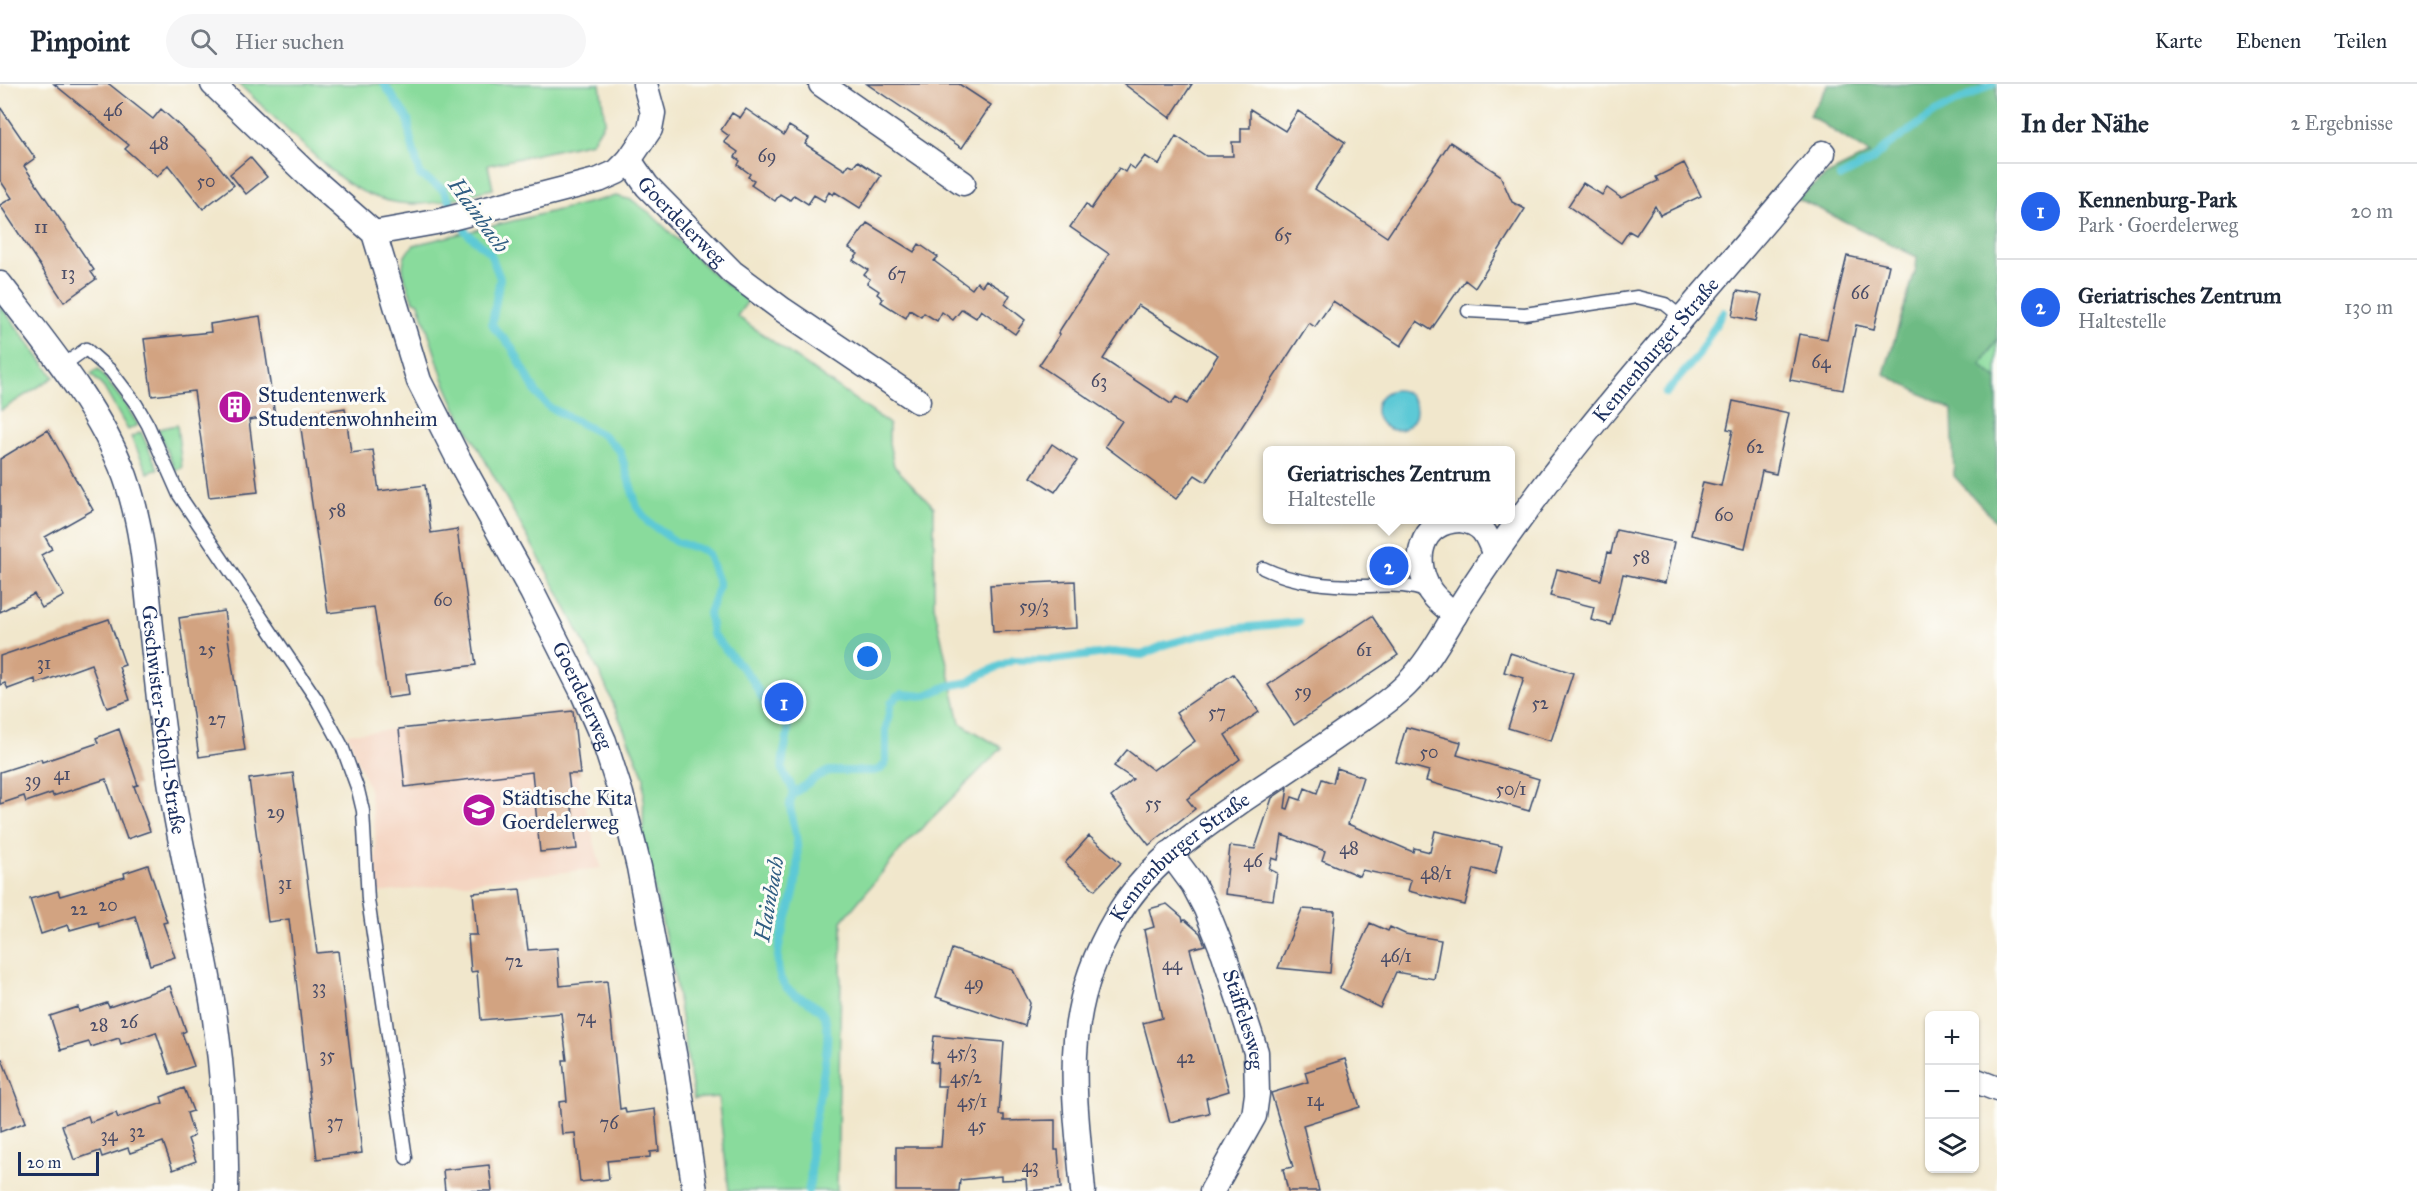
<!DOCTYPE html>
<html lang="de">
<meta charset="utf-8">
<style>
body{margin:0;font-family:"IM FELL Great Primer",serif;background:#f6f6f7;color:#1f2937}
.controls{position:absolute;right:18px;bottom:18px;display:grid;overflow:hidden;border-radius:9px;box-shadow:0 2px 4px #0004}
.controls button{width:54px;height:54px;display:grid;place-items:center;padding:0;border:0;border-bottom:2px solid #e0e1e3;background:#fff;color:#1f2937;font:30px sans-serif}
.scale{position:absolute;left:18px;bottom:15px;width:81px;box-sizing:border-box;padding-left:6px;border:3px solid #1b2f5e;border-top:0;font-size:16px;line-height:21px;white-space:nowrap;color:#1b2f5e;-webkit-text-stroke:4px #fdfcf7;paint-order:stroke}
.you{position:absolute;left:868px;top:573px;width:21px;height:21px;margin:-15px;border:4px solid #fff;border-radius:50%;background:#1a73e8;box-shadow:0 0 0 9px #1a73e833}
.badge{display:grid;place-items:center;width:39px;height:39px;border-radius:50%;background:#2563eb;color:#fff;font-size:20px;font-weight:700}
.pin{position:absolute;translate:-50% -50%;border:3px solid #fff;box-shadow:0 2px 6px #0006}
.popup{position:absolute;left:1263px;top:362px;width:252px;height:78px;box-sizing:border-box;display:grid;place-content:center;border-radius:9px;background:#fff;filter:drop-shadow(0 2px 4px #0005);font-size:20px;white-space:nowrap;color:#747a83}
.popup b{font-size:22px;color:#1f2937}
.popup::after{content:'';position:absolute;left:50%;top:100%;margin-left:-12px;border:12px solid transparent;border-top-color:#fff}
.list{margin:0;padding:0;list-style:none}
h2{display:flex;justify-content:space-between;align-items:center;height:78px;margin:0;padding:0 24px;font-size:26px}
h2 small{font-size:20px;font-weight:400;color:#747a83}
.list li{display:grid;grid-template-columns:39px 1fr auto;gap:18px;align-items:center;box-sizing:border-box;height:96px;padding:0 24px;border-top:2px solid #e0e1e3}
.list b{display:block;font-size:22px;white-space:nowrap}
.list p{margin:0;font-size:20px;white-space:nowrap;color:#747a83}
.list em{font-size:20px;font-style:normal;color:#747a83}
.icon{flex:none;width:33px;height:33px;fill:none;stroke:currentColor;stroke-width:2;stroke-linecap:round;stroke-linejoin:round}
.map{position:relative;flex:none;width:1997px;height:1107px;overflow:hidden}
header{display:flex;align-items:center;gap:36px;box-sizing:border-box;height:84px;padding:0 30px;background:#fff;border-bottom:2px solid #e0e1e3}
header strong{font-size:28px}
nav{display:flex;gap:33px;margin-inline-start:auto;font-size:21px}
.search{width:420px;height:54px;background:#f6f6f7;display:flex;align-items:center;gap:15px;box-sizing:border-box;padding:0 21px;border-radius:33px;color:#747a83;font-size:22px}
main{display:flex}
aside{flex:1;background:#fff}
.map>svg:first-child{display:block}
</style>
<header>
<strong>Pinpoint</strong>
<div class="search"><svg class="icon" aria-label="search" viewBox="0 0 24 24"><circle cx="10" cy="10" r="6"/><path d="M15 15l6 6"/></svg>Hier suchen</div>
<nav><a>Karte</a><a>Ebenen</a><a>Teilen</a></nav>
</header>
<main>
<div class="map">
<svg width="1997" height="1107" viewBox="0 0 1997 1107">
<rect width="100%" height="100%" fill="#fdfcf7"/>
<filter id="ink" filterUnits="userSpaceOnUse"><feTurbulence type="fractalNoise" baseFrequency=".0167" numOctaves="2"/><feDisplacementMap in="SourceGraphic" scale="12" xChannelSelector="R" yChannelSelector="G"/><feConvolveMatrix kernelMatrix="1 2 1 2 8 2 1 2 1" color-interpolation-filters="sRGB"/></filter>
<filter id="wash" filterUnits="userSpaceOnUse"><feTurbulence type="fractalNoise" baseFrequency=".008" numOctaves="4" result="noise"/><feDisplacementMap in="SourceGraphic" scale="24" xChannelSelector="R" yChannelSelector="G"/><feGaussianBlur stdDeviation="1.35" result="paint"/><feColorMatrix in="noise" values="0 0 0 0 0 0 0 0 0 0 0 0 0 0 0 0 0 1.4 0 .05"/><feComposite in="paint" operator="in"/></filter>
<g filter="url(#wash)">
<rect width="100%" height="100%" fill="#f1e7cc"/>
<!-- built -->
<path fill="#f4d3c0" d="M573,627L580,690L577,691L601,784L377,809L375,747L369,705L347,650Z"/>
<!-- green -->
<path fill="#89db9c" stroke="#52857d" stroke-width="1.5" d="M239,0H600L605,37L592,58L488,81L493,105C469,110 445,119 421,120C366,122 336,92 299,57C279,38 259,19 239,0Z
M616,112L632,116L650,129L710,187L748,217L737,232L889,340V359L894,382L934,423V521L960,639L1002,664L903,763L842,837L837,1107H729L718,1013L694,1015L674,889L643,758L644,693L603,596L557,506L456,324L443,294L419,219L413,216C406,197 394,177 414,161Z
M0,221L54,293L0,327Z
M1997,255V295L1981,281Z
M98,285L125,320L138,341L128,346L104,304L91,290Z
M177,341L182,384L175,386L158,345Z
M141,348L158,385L148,389L131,353Z"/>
<!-- forest -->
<path fill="#6ebb84" stroke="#447571" stroke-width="1.5" d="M1829,0H1997V255L1981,281L1997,295V439L1954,392L1952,326L1884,290L1916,184L1917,173L1797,114L1827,91L1870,70L1809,31Z"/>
<!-- water -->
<path fill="#5dc9d6" stroke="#3c7c9a" stroke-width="1.5" d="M1376 326a20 20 0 1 1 40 0a20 20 0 1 1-40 0Z"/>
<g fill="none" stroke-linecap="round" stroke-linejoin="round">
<!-- stream -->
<path stroke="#5dc9d6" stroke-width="8" d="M384,0L408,35L410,53L420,91L443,105L466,148L490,169L500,194L492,239L495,245L511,262L537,310L549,323L603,351L620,367L637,423L648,438L676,458L703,466L708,470L719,501L709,529L712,550L752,595L766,621L788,642C789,656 780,673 783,687C785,694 792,700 793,707C793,712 790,716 790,720C790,730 795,741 796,752C798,766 798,783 796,797C793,826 776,851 778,881C780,917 811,909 824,932C835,950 815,1029 812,1053C809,1071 814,1089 808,1107
M1840,93L1871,77L1886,63L1935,29L1993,0
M1666,309L1697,273L1723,228
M793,710L818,692L829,687H874L881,685L886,678V644L891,619L897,612L902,610L924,612L948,602L969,598L982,590L1013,576H1052L1113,568L1142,571L1167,560L1205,550L1239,544L1299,538"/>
</g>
<g id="blocks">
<!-- building -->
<path fill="#d2a381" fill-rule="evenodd" d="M54,0H109L153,35L161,25L206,66L234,101L203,125L168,81L157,93L125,65L129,61Z
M867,0H959L991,21L962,64Z
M1124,0H1192L1170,34Z
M0,23L35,74L24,82L94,186L91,188L96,195L64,218L0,121L12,114L0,96Z
M746,25L784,51L789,42L809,54L805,60L845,86L849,80L854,82L858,77L881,92L860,124L835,108L833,111L829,108L824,117L814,111L808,120L794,111L790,116L780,110L775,117L751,101L754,96L748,93L750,90L738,81L740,77L735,73L738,68L724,58L729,52L721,46L732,29L740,34Z
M1250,25L1285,47L1298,27L1345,58L1315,105L1387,153L1450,58L1500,91L1512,118L1525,125L1475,204L1465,196L1431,246L1417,237L1401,262L1333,217L1315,243L1309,239L1206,398L1195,391L1176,415L1105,362L1122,337L1039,281L1060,250L1058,249L1109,170L1070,143L1086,120L1091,125L1119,84L1125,88L1129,81L1135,85L1145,72L1159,81L1176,52L1206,72H1233L1232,58H1241V44H1250ZM1138,221L1218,271L1187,320L1176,313L1171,320L1103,275Z
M250,73L267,93L246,110L230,90Z
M1684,79L1701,112L1660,131L1655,122L1636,151L1629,147L1621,159L1568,122L1583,99L1602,111L1607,104L1621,114L1658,97L1656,93Z
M867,139L914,168L919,160L938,173L934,177L972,205L977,198L982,202L986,196L1010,211L1005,220L1025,236L1015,250L981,226L976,234L962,225L953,236L942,228L937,237L924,229L921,233L910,226L906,234L881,218L883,215L877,210L879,207L867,199L870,195L864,191L868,186L853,176L858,170L849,164Z
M1847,172L1889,181L1874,245L1856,241L1843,306L1790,296L1799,250L1827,255Z
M1737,207L1762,211L1756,237L1732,232Z
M260,232L275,332L249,336L258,408L209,413L194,307L152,312L144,255L211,248L210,240Z
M1733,317L1789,329L1776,390L1762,387L1745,464L1691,451L1703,398L1721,402L1733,346L1727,345Z
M345,324L351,369L373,366L379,407L425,401L431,449L457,445L476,581L406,590L409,611L388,614L374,523L328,529L299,331Z
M48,346L93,426L45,453L52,465L41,471L64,512L42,524L34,510L0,528V375Z
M1052,360L1077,377L1055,408L1031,393Z
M1616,446L1674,458L1665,499L1623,490L1611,541L1591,536L1594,523L1550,512L1557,485L1601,496L1608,468L1611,469Z
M1075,497L1077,544L993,548L990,501Z
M224,527L245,666L199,673L179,534Z
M1372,532L1398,571L1294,641L1268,601Z
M109,535L125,581L119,583L130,616L107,624L91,580L36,600L35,595L8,605L5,599L0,601V572Z
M1510,569L1573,589L1551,657L1508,644L1524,594L1504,588Z
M1233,590L1259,628L1225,651L1240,675L1187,715L1195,725L1149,761L1111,713L1133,695L1114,682L1127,666L1153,686L1160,681L1161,682L1195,657L1176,629Z
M573,627L580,690H568L577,765L540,768L532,688L405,703L399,645Z
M1406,643L1461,658L1457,671L1539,695L1529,727L1426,697L1429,687L1396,678Z
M119,645L138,701L134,702L150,747L127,755L106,695L53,712L52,709L26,718L24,712L0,720V688L41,675L42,678L98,659L96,654Z
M1337,684L1363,693L1348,740L1413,768L1414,764L1430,768L1435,747L1502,762L1495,790L1474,785L1465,821L1408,807L1411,796L1362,786L1359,792L1322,776L1325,767L1282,751L1278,776L1272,774L1269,785L1277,789L1273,816L1225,810L1230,762L1255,765L1272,714L1288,703L1285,724L1288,725L1292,713L1301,716L1305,704L1317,709L1322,695L1333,699Z
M293,689L317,869L338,867L362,1069L317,1075L289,835L268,838L249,695Z
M1089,752L1121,779L1095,806L1065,779Z
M148,781L167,838L163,839L175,873L150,881L135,832L99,843L98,838L70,846L68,841L41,850L30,815L58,807L60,812L125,793L124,789Z
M520,805L528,866L557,864L560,902L607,897L620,1025L625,1024L626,1029L655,1025L659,1067L650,1068V1073L607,1077L609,1095L580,1098L575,1049L562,1050L559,1018L567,1017L563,976H567L561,929L481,936L477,887L471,888L468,851H477L473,809Z
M1167,820L1182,833L1183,837L1185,836L1200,849L1205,861L1190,865L1229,1007L1206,1014L1209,1029L1170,1038L1143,939L1162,934L1144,846L1154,843L1149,825Z
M1302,825L1335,827L1330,889L1278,884Z
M1370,839L1388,847L1390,843L1405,850L1441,856L1434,895L1396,888L1380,924L1340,904Z
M952,865L1013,886L1030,919L1025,942L936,913Z
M170,902L186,947L182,949L194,982L170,990L156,948L121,960L119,954L91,963L89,958L61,966L50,932L78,923L79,928L107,919L109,923Z
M934,952L1004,958L999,1031H1004V1037L1055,1036V1066H1058L1061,1104L1027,1107L1026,1095L1001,1096V1092L960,1096L959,1107H896V1063H941L946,1002H937L938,979L931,978Z
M2,975L26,1038L0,1048V976Z
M1345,975L1360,1023L1303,1041L1319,1107H1288L1283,1085L1293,1083L1271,1009L1308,998L1305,988Z
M184,1004L193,1027L187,1029L194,1052L188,1055L196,1077L173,1086L163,1058L130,1069L128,1064L102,1073L100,1067L74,1076L62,1041L88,1032L90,1038L116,1029L118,1034L163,1019L161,1013Z
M489,1081L492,1107H445L443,1086Z"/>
</g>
</g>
<g filter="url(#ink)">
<use href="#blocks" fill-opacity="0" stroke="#3b4b6e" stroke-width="1.5"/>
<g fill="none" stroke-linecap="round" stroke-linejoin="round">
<defs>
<path id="lane" d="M1468,227L1525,230L1637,213L1665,220L1681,233
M62,282L86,265L111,287L136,320L148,341L179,411L317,616L342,662L358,706L363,727L368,816L406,1074
M1263,484C1294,499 1329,502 1363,502C1388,502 1405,499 1428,508"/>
<g id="street">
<path id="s1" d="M213,0L308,91L374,149L419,297L459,376L532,508L582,607L604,657L621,710L639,783L676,980L695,1107"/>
<path d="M821,0L963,99"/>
<path id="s2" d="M629,76L647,102L732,188L783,226L918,317"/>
<path d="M374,149L436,138L599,96L617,88L629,76L650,45L653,29L645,0"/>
<path id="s3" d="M0,200C45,259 98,321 125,392C142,440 146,492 151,543C156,592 162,641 169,690C181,772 203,853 215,935C223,992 227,1049 226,1107"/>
<path d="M1461,436C1482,439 1487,450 1494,469"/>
<path d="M1455,531C1447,524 1436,516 1430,507C1412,477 1419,438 1459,436"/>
<path id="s4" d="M1170,769L1193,800L1206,825L1224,870L1256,968L1257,1010L1254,1032L1212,1107"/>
<path d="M1974,996L1997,1005"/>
<path id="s5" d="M1083,1107C1074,1003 1060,929 1116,834C1145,784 1190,752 1237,720C1274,695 1311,671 1348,645C1368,631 1389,618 1406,601C1430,577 1445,546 1463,518C1487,480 1513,444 1540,408C1629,290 1729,183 1823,69"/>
</g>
</defs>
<!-- lane casing -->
<use href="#lane" stroke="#3b4b6e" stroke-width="15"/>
<!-- street casing -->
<use href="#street" stroke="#3b4b6e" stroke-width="27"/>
<!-- lane -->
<use href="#lane" stroke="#fff" stroke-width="12"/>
<!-- street -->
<use href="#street" stroke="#fff" stroke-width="24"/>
</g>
</g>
<!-- icons -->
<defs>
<symbol id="building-disc" viewBox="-11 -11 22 22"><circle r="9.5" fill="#b5179e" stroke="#fdfcf7"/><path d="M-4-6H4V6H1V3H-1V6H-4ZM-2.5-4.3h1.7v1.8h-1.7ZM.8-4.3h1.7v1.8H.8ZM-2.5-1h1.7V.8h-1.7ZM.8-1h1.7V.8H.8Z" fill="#fff"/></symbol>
<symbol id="school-disc" viewBox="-11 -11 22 22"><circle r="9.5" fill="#b5179e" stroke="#fdfcf7"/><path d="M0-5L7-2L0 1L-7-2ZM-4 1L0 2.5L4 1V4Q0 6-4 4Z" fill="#fff"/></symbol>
</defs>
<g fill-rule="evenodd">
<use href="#building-disc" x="216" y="304" width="38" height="38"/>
<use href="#school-disc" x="460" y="707" width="38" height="38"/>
</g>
<g text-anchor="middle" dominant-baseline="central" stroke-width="6" stroke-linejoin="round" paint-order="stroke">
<!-- number labels -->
<g font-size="18" fill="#494c67">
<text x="113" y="26">46</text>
<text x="159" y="59">48</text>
<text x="767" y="72">69</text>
<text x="206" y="97">50</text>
<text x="41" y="143">11</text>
<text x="1283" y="151">65</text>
<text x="68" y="189">13</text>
<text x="897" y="190">67</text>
<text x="1860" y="209">66</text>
<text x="1821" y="278">64</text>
<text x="1099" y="297">63</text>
<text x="1755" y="363">62</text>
<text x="337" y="426">58</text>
<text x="1724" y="431">60</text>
<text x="1641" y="473">58</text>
<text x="443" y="516">60</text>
<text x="1034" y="522">59/3</text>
<text x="207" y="565">25</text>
<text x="1364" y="566">61</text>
<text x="44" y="579">31</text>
<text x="1303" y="607">59</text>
<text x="1540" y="619">52</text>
<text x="1217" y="628">57</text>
<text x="217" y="635">27</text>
<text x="1429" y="668">50</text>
<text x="62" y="690">41</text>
<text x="33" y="696">39</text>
<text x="1511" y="705">50/1</text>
<text x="1153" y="719">55</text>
<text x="276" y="728">29</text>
<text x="1349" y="764">48</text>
<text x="1253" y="777">46</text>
<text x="1436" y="789">48/1</text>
<text x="285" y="799">31</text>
<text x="108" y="821">20</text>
<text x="79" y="825">22</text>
<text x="1396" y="872">46/1</text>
<text x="514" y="877">72</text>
<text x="1172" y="880">44</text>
<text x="974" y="899">49</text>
<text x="319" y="903">33</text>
<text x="586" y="933">74</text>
<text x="129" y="938">26</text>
<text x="99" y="941">28</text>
<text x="962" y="968">45/3</text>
<text x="327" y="971">35</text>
<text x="1186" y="973">42</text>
<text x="966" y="993">45/2</text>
<text x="1315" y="1016">14</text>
<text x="972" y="1017">45/1</text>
<text x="335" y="1038">37</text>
<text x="609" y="1039">76</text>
<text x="977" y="1041">45</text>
<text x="137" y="1047">32</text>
<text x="109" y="1051">34</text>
<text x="1030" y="1082">43</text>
</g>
<!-- street labels -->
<g font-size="21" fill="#1b2f5e" stroke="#fdfcf7">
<text stroke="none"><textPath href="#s2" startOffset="81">Goerdelerweg</textPath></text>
<text stroke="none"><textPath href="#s5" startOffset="1074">Kennenburger Straße</textPath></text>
<text stroke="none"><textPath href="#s1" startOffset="729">Goerdelerweg</textPath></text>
<text stroke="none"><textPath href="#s3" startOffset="477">Geschwister-Scholl-Straße</textPath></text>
<text stroke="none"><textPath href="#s5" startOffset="370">Kennenburger Straße</textPath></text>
<text stroke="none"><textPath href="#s4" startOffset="184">Stäffelesweg</textPath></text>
</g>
<!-- poi labels -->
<g font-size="21" fill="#1b2f5e" stroke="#fdfcf7" text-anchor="start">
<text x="258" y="311">Studentenwerk<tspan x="258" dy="24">Studentenwohnheim</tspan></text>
<text x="502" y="714">Städtische Kita<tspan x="502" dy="24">Goerdelerweg</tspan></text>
</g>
<!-- water labels -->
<g font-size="22" font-style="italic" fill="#2f5d82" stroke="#fdfcf7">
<text transform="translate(479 131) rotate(54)">Hainbach</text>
<text transform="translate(769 815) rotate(-80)">Hainbach</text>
</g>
</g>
</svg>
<div class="controls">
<button>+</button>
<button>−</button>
<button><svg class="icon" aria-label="layers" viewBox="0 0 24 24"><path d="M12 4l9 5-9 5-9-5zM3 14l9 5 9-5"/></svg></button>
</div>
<div class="scale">20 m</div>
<div class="you"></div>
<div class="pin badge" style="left:784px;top:618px">1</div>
<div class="pin badge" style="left:1389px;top:482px">2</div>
<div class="popup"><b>Geriatrisches Zentrum</b>Haltestelle</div>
</div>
<aside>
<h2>In der Nähe<small>2 Ergebnisse</small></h2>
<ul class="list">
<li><span class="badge">1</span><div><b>Kennenburg-Park</b><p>Park · Goerdelerweg</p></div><em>20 m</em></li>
<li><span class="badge">2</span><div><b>Geriatrisches Zentrum</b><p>Haltestelle</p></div><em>130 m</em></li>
</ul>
</aside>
</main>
